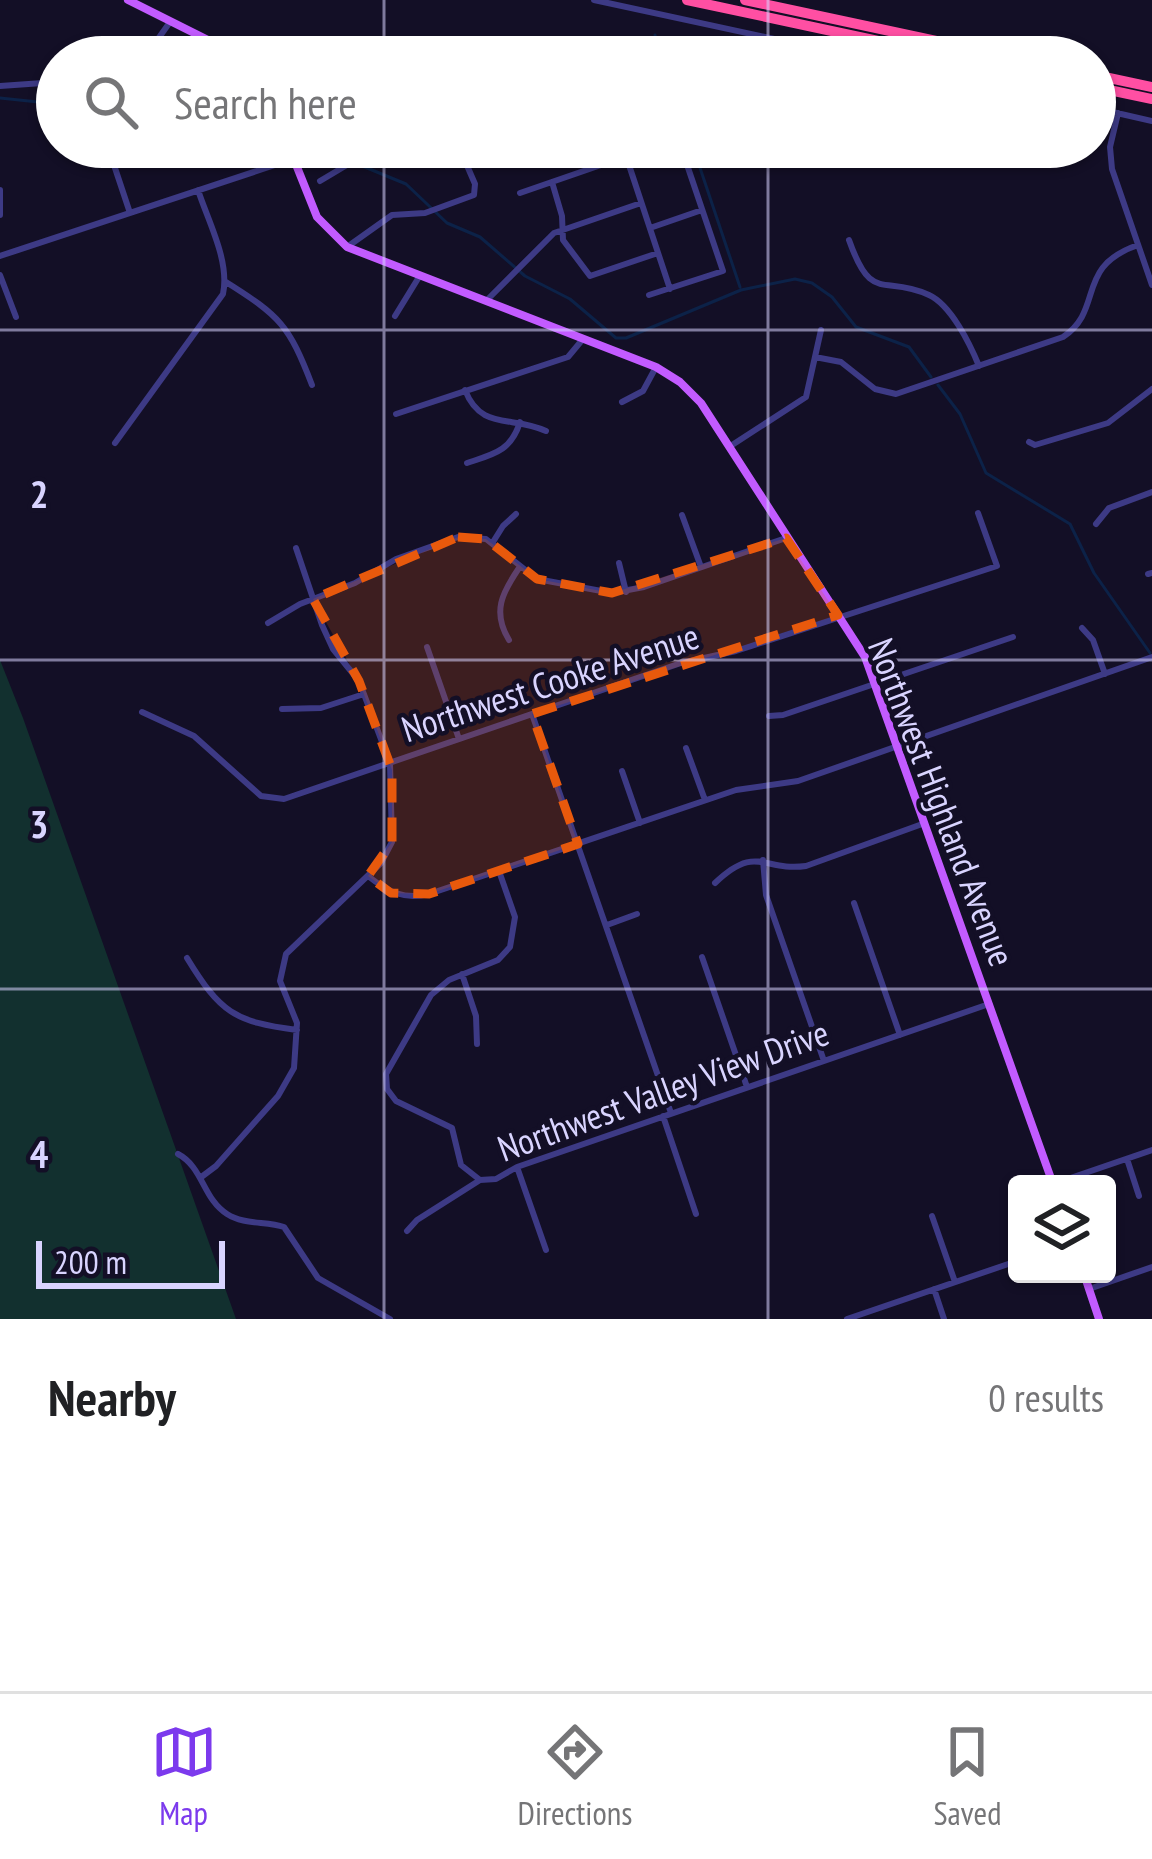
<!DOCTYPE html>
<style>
body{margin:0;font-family:"PT Sans Narrow",sans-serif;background:#f2f2f2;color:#202124}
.controls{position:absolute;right:36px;bottom:36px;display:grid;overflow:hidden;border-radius:12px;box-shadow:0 3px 9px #0004}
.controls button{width:108px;height:108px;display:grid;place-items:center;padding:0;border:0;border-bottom:3px solid #e0e0e0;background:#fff;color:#202124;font:60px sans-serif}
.scale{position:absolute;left:36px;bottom:30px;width:189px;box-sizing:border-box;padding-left:12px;border:6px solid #d9d4ff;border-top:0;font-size:33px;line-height:42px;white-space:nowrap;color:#d9d4ff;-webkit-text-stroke:9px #130f26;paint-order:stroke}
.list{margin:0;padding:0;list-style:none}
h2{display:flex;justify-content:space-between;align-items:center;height:156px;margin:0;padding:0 48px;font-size:51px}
h2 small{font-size:39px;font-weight:400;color:#757577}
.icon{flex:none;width:66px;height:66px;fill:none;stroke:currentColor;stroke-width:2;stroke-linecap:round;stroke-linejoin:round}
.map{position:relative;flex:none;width:1152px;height:1319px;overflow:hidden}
.search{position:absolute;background:#fff;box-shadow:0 3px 9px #0004;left:36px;right:36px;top:36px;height:132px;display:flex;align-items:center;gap:30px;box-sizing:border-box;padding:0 42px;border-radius:66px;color:#757577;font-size:45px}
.sheet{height:372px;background:#fff}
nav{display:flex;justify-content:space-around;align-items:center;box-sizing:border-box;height:168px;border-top:3px solid #e0e0e0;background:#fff;font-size:33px;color:#757577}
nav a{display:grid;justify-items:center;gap:6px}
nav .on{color:#7c3aed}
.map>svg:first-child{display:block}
</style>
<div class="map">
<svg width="1152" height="1319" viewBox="0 0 1152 1319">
<rect width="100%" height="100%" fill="#130f26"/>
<!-- green -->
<path fill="#12302f" d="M0,660L23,718L236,1319H0Z"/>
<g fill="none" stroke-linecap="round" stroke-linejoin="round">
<!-- stream -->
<path stroke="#0c2248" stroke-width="3" d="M655,35L659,57
M0,98L57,104
M693,147L740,287
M291,148L346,161
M355,163L406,184L447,223L480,237L525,276L570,299L616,338H626L741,290L795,279L812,283L832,297L856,327L909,347L931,377
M938,385L960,414L986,473L1070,524L1094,573L1150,653"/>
<!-- minor -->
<path stroke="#3d3a85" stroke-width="6" d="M594,0L858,57
M135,57L153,46L170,22
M0,86L57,82
M1095,108L1152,121
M1118,113L1110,147L1112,169L1152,285
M108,147L130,213
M626,156L670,289
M320,181L362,156L402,147
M552,182L562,216L563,240L590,276L658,253
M0,190V215
M520,193L653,147
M650,228L702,210
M849,240C872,305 883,274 929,295C951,305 970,344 979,366
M347,247L392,215L425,213L474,195L475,184L459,147
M0,256L293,159
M0,275L16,317
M226,282C280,316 289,325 312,385
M649,295L723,271L681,147
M486,301L554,233L641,203
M395,316L419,277
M815,357L841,362L875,389L896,394L1063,337C1105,309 1074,267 1138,245
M465,390C481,431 512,415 546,431
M622,402L643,391L656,367
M396,414L568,357L583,339
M1029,442L1035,445L1108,423L1152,389
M115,443L223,294C230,261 208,221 198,190
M729,447L806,397L821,330
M467,463C494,454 511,451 520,422
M682,515L701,567
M1096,524L1109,508L1152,492
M493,542L503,526L516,514
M619,563L626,592
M1148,574L1152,573
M268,623L300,604L355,583L396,559L458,537L486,539L537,579L612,593L644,587L786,538
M1082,628L1093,640L1105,674
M509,640C492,612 502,593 519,568
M427,647L459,739
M282,709L321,708L364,694
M142,712L194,736L261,796L284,799L681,663L736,651L997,566L978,513
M532,714L671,1113
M769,716L783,715L1013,637
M686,748L705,800
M622,771L640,823
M763,860L766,895L824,1061
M499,871L515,917L510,947L498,960L449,980L431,995L386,1074L387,1089L396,1101L452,1128L461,1165L480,1180L496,1179L517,1167L989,1004
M368,876C388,892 404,900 429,894L736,790L798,781L1152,657
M715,883C757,843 763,872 806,866L925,823
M854,903L900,1035
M607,925L637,914
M702,957L747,1087
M187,958C220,1012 234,1022 297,1030
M462,974L476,1016L477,1044
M663,1116L696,1214
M178,1154C203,1167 203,1199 227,1214C244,1225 266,1221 284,1227L318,1278L390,1319
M1127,1159L1139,1196
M517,1167L546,1250
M200,1178L216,1166L278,1096L294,1068L297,1023L280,981L286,954L381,863L392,842L390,763L359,681L333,649L322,625L296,548
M1053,1184L1152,1150
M932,1216L955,1282
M407,1231L417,1220L480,1180
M934,1289L944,1319
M1089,1289L1152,1267
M847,1319L1017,1261"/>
<!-- major -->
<path stroke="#c25bff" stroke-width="8" d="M128,0L242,57
M289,147L317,217L347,247L656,367L680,382L701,403L865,657L1053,1184
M1084,1274L1099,1319"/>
<!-- highway -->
<path stroke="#ff4fa3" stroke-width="10" d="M687,0L953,57
M745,0L1011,57
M1095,75L1152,87
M1095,87L1152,99"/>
</g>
<!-- marked area -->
<path fill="#e8590c" fill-opacity="0.2" stroke="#e8590c" stroke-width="9" stroke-dasharray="24 15" stroke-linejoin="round" d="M458,537L486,539L537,579L612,593L786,538L838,615L532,714L578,844L429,894L391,893L368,876L392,842V770L359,681L313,599Z"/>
<!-- grid -->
<path fill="none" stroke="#d9d4ff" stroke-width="3" stroke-opacity="0.55" d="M384,0V57M768,0V57M384,147V1319M768,147V1319M0,330H1152M0,660H1152M0,989H1152"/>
<g text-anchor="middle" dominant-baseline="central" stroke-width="9" stroke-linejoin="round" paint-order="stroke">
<!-- street labels -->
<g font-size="36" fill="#d9d4ff" stroke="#130f26">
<text transform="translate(550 682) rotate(-18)">Northwest Cooke Avenue</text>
<text transform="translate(942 802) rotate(69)">Northwest Highland Avenue</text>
<text transform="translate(663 1090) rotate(-20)">Northwest Valley View Drive</text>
</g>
</g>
<g font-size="39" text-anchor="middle" font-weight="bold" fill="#d9d4ff" stroke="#130f26" stroke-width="9" stroke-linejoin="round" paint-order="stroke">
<text x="39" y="508">2</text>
<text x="39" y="838">3</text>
<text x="39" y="1168">4</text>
</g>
</svg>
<div class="controls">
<button><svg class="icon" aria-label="layers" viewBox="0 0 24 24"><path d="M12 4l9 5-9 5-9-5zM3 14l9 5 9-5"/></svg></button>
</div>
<div class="scale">200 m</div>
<div class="search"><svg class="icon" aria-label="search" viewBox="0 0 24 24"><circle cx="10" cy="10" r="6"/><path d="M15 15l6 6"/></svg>Search here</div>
</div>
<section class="sheet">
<h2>Nearby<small>0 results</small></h2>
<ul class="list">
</ul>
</section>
<nav>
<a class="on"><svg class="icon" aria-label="map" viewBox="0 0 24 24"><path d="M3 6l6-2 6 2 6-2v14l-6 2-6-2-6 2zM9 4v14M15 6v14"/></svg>Map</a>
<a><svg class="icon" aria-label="directions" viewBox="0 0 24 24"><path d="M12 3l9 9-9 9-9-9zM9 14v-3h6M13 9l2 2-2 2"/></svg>Directions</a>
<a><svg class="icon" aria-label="saved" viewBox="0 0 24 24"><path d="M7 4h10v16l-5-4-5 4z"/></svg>Saved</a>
</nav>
